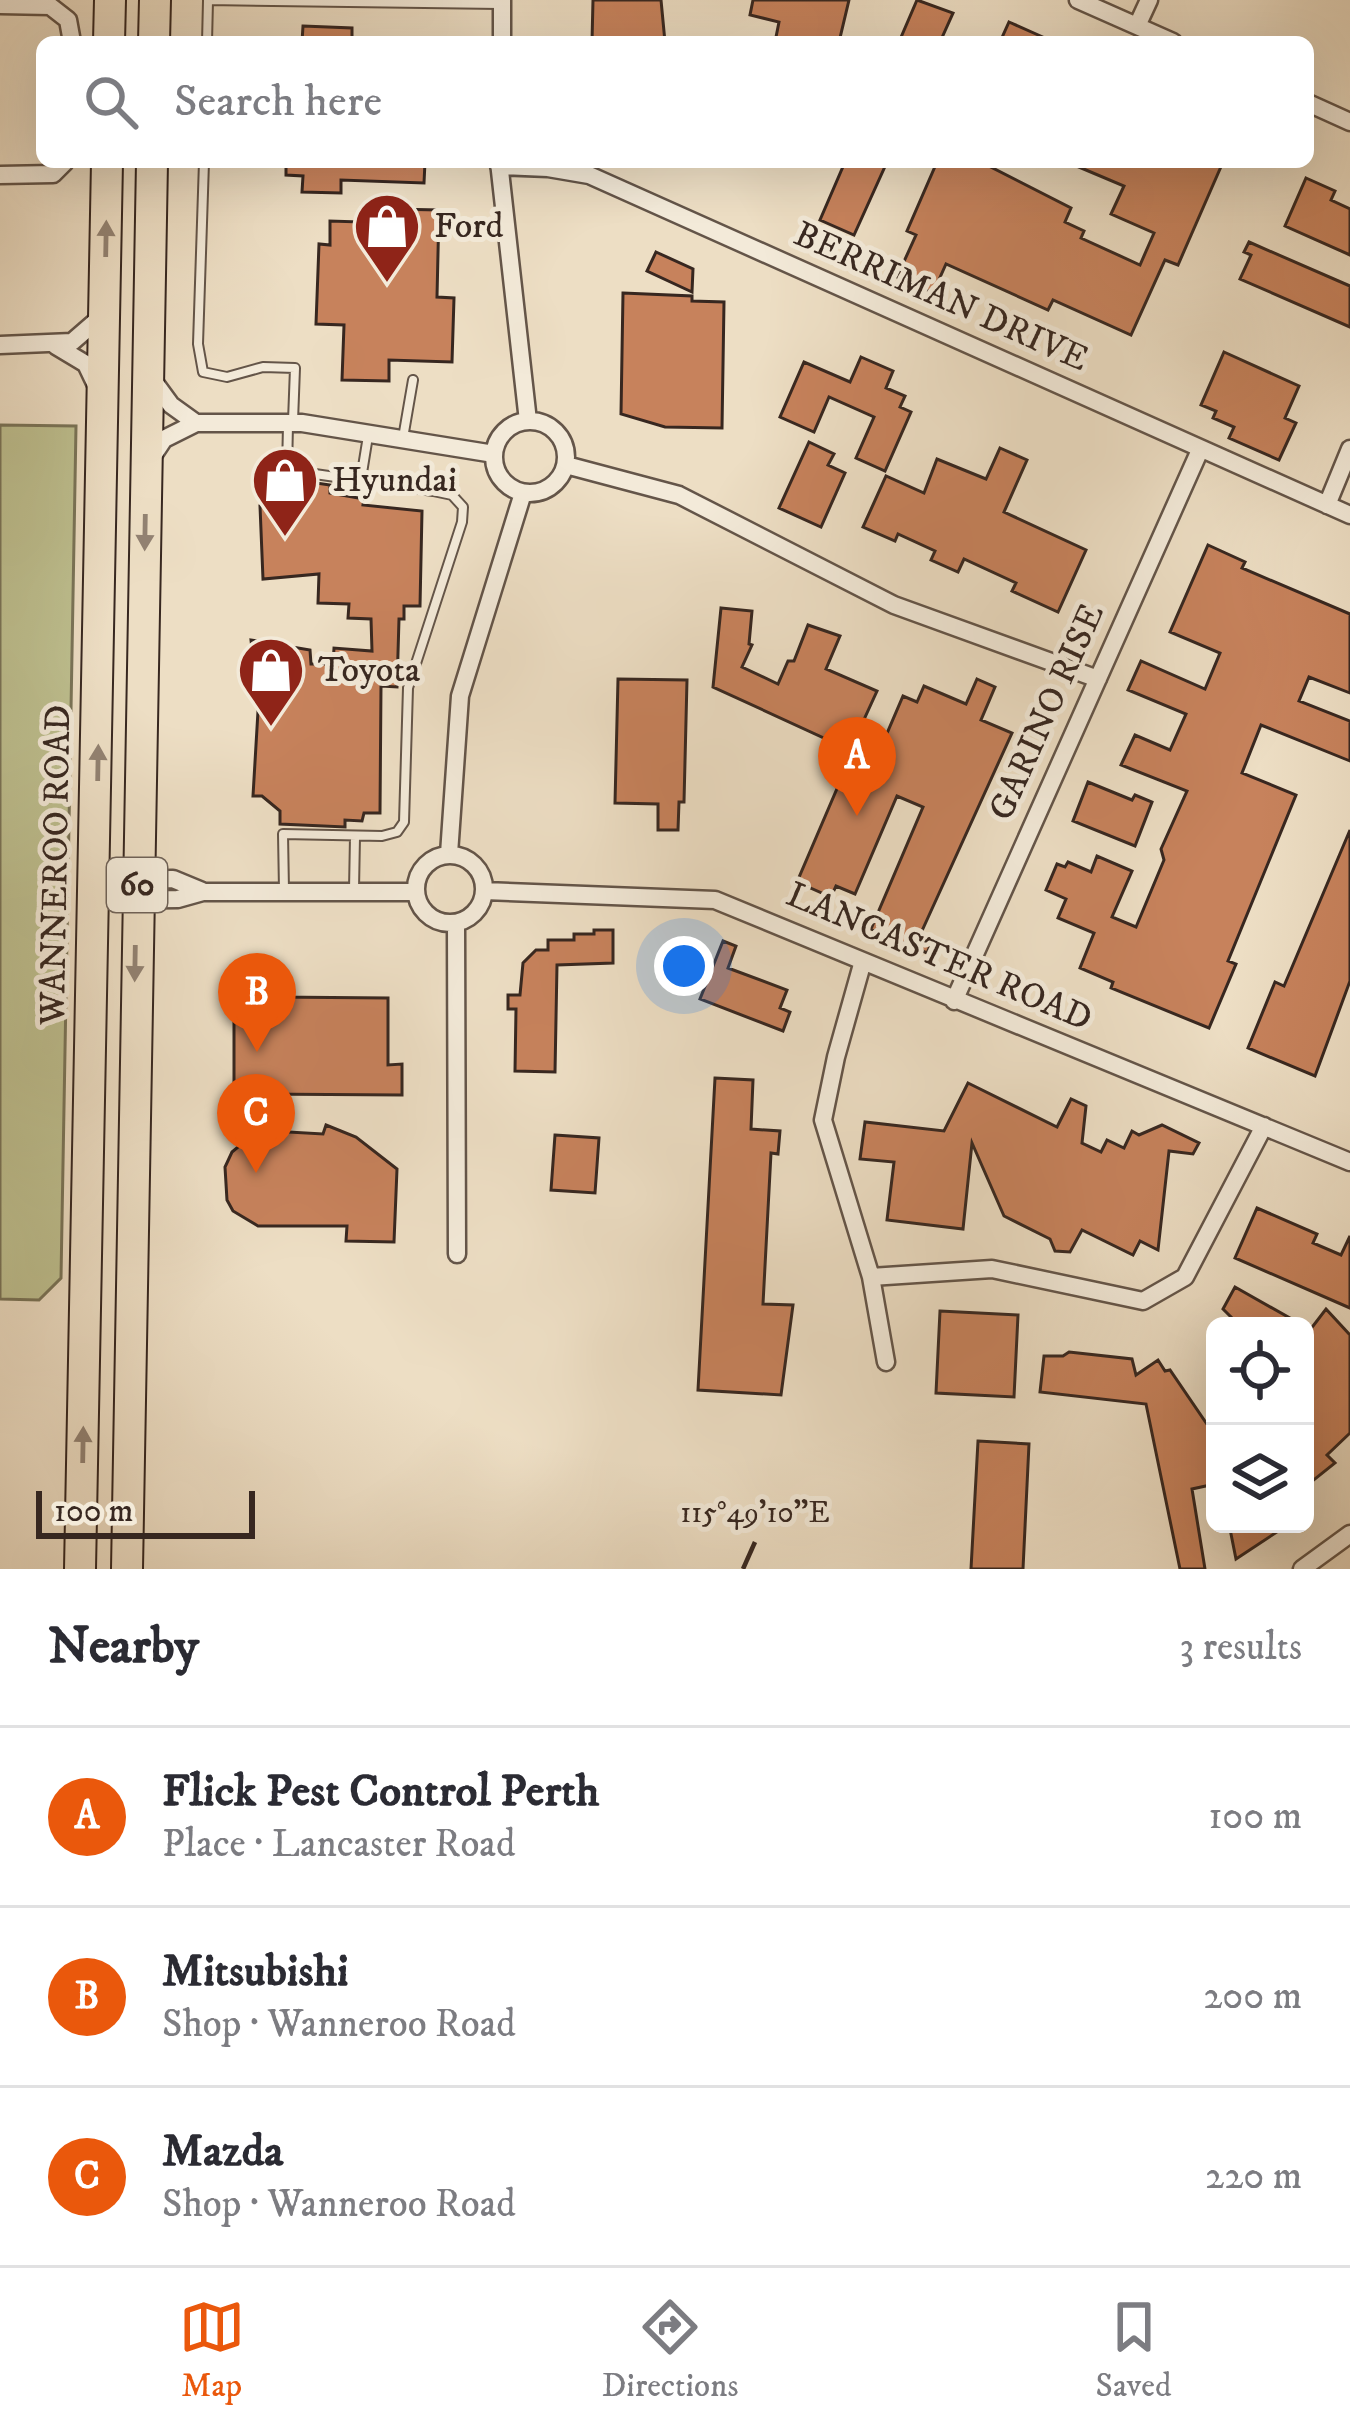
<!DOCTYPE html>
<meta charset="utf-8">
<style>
body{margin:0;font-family:"IM FELL DW Pica",serif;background:#f2f2f3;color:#2b2b33}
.controls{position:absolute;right:36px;bottom:36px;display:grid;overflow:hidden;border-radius:18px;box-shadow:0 12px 48px #0002}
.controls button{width:108px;height:108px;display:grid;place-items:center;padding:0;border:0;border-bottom:3px solid #e1e1e2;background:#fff;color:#2b2b33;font:60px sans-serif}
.scale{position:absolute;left:36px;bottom:30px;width:219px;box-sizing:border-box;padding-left:12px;border:6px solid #372720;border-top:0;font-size:33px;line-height:42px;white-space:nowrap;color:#372720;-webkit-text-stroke:9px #f3ead9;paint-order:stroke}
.you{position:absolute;left:684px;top:966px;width:42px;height:42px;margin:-30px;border:9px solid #fff;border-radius:50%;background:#1a73e8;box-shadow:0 0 0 18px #1a73e833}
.badge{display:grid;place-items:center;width:78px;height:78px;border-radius:50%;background:#ea580c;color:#fff;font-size:39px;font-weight:700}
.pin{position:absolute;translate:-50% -99px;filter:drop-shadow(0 3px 6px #0008)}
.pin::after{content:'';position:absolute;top:63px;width:42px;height:36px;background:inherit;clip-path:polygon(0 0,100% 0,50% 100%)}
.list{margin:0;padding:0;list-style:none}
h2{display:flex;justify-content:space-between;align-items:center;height:156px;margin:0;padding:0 48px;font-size:51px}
h2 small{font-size:39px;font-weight:400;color:#7c7c81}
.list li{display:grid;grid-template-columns:78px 1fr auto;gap:36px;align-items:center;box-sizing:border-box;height:180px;padding:0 48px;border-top:3px solid #e1e1e2}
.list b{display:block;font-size:45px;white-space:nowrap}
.list p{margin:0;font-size:39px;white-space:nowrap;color:#7c7c81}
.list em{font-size:39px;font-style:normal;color:#7c7c81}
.icon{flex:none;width:66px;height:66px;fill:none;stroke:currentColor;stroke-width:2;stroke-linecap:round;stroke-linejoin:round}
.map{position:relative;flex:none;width:1350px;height:1569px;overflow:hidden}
.search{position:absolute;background:#fff;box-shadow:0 12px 48px #0002;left:36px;right:36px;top:36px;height:132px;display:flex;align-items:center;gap:30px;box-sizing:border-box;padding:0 42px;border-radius:18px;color:#7c7c81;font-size:45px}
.sheet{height:696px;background:#fff}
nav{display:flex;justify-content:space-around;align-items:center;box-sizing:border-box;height:168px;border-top:3px solid #e1e1e2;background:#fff;font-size:33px;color:#7c7c81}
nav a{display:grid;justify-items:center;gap:6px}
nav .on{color:#ea580c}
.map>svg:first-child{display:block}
</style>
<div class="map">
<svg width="1350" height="1569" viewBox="0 0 1350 1569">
<rect width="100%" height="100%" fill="#eddec4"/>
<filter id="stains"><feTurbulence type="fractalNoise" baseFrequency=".00167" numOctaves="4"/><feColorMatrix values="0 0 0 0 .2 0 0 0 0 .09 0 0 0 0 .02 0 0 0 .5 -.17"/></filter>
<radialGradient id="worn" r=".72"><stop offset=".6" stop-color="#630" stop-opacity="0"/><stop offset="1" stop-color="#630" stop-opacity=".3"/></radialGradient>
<!-- green -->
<path fill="#bec090" stroke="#7a7458" stroke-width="3" d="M0,425L76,426L61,1278L39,1300L0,1299Z"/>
<!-- building -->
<path fill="#c7825c" stroke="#372720" stroke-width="3" d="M593,0H661L665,42H592Z
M753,0H849L839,42H775L779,22L750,15Z
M917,0L953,13L940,42H899Z
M1009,22L1054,42H1000Z
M303,26L352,28V42H302Z
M286,162H425L424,183L341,180V193L302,192L303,176L286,175Z
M845,162H887L854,235L820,220Z
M937,162H991L989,166L1071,208L1065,222L1084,231L1081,238L1140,265L1154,233L1111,214L1124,186L1067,162H1223L1178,265L1165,260L1131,335L1053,300L1048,310L946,264L933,293L897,277L916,235L907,231Z
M1306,178L1335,191L1331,200L1350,209V255L1285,226Z
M392,209L439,210L437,297L454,298L452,362L389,360V381L342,380L344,325L316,324L319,244L330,245V221L392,223Z
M1249,242L1350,286V327L1240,279L1251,255L1244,252Z
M656,252L693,269L692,292L647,271Z
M623,293L692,296V301L724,302L722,428L665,427L621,414Z
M1224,352L1299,386L1285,418L1296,423L1279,460L1229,438L1234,427L1213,418L1216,411L1201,405Z
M861,357L893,371L886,388L905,396L900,407L911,412L885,471L856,458L874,417L829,397L814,432L780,417L804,362L850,382Z
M809,442L834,454L828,465L845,473L821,527L779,508Z
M1000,448L1027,460L1004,512L1086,550L1058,612L1012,591L1016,583L964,559L958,572L931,560L935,551L898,534L895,541L863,527L886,476L924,493L937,459L986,479Z
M296,480L330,485V493L364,499L363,505L422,511L420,606H404V619H399L397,687L381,686L380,813H364L362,821L345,820V827L280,824V811L262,796H253L260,677H255L251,640L310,650L311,664H333L334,648L372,651L371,619L348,618L349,604L318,603L319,574L263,579L260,506H265V497L282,489V485L297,488Z
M1208,545L1245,562L1242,568L1350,614V693L1309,677L1299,701L1350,721V761L1261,725L1242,773L1296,795L1228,961L1236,964L1209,1028L1111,988L1113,982L1080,968L1094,933L1058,918L1066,899L1046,890L1057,864L1065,867L1068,862L1091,872L1097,856L1132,871L1112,917L1136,927L1164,860L1161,849L1187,791L1121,765L1135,735L1170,750L1186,714L1128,690L1141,661L1205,689L1220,653L1170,632Z
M721,608L752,611L749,644L752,645L742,667L778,684L788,661H794L808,625L840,636L826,669L877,691L850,750L713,687Z
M618,679L687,680L684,802H679L678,830H658V804L615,803Z
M977,679L995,687L981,720L1012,733L921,933L933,939L927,953L871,929L923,807L897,796L855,894L836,886L831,897L797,882L845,770L867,780L903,696L917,702L924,686L966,704Z
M1088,782L1132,800L1135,795L1152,802L1135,846L1073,821Z
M1350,830V981L1315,1076L1248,1048L1275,982L1284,986Z
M594,930H613V963L557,965L555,1072L515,1071L516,1009H508V995H520L523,963L536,950H548V940H574V934H594Z
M723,941L736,946L728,968L787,990L780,1008L790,1012L783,1031L700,999Z
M244,985L274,986V997L388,998V1065L402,1064V1095L234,1094V1015H244Z
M715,1078L753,1080L751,1129L780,1131L778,1154L771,1153L763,1304L793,1305L781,1395L698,1390Z
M968,1083L1057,1127L1071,1099L1086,1106L1082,1143L1101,1152L1107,1140L1124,1148L1132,1131L1139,1135L1162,1125L1199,1143L1193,1154L1169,1151L1158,1250L1140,1241L1133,1255L1082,1230L1070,1252L1055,1251L1050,1239L1004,1216L972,1143L963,1229L887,1220L894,1162L860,1159L865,1122L944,1131Z
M326,1125L356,1137L397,1169L394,1242L346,1241L347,1226H258L233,1211L227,1200L225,1167L232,1152L250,1137L271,1131L323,1134Z
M555,1135L599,1138L595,1193L551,1190Z
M1257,1208L1317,1234L1313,1243L1341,1255L1350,1236V1308L1235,1258Z
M1235,1287L1304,1326H1226L1233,1319L1223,1309Z
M1326,1309L1350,1335V1433L1327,1455L1335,1463L1305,1487V1327L1310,1330Z
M940,1311L1018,1315L1014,1397L936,1393Z
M1069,1352L1132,1359L1136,1375L1158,1360L1165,1371L1170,1370L1215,1436V1484L1192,1489L1205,1569H1180L1146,1404L1040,1392L1044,1356H1063Z
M978,1441L1029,1444L1023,1569H971Z
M1229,1524H1289L1236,1559Z"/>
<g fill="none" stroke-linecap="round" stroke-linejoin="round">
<defs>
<path id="lane" d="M208,0L500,4
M207,42L208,1
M204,162L198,344L203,372L227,377L263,367L295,368L293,421
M403,438L413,380
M361,479L368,436
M354,889L355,837
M284,890L283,834L382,836L397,832L404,822L408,688L462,522L463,507L452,495L433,491L287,470L288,425"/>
<path id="street" d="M1078,0L1173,42
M0,5L50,6L68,20L72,42
M1137,26L1149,0
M502,42V0
M1308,103L1350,122
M499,162L528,421
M499,166L548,168L589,175L1350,515
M0,175L53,174L65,162
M0,345L72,342L102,316
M56,346L86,364L96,385
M152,379L171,405L196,423
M494 457a36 36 0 1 1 72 0a36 36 0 1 1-72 0Z
M150,460L164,439L196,423H302L494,454
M566,465L679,495L894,605L1098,679
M1327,505L1350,449
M449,854L460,696L523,493
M416 889a34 34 0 1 1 68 0a34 34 0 1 1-68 0Z
M95,880L173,879L202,891
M485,891L715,900L1350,1162
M95,900L178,899L203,892H416
M456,923L457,1254
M863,961L836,1057L823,1120L871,1277L886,1362
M954,1001L1200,450
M871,1277L992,1269L1143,1301L1185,1277L1264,1126
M1302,1569L1350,1534"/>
<path id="highway" d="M109,42L110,0
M154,42L155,0
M80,1569L107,162
M127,1569L152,162"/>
</defs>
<!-- lane casing -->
<use href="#lane" stroke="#645549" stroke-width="12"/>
<!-- street casing -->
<use href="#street" stroke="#645549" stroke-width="21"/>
<!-- highway casing -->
<use href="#highway" stroke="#372720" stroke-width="34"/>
<!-- lane -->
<use href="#lane" stroke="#f3ead9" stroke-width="8"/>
<!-- street -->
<use href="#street" stroke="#f3ead9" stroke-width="16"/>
<!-- highway -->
<use href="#highway" stroke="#eddec4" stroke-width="30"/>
</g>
<!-- one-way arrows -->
<defs><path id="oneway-solid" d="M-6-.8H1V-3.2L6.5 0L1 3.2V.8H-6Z" transform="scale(3)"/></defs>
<g fill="#928272">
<use href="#oneway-solid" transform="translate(106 239) rotate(-89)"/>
<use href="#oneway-solid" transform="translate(145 532) rotate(91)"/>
<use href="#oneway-solid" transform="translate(98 763) rotate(-89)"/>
<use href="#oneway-solid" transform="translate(135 963) rotate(91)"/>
<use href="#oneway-solid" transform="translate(83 1445) rotate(-89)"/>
</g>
<!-- ticks -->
<path fill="none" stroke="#372720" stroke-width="4.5" d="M743,1569L755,1542"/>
<!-- icons -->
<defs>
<symbol id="shop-pin" viewBox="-11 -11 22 30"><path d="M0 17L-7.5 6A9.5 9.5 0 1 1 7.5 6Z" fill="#8f2418" stroke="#f3ead9"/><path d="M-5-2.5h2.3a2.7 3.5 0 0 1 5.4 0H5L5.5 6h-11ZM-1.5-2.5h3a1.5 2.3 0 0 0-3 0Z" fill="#fff"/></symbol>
</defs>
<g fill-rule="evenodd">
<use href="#shop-pin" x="349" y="188" width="76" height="104"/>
<use href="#shop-pin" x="247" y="442" width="76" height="104"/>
<use href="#shop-pin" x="233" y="632" width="76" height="104"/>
</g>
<g text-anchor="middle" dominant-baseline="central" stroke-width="10" stroke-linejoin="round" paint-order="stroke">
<!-- shield labels -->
<rect fill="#f3ead9" stroke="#6f6258" stroke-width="3" x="107" y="858" width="60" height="54" rx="9"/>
<g font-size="33" font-weight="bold" fill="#372720">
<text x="137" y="885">60</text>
</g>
<!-- poi labels -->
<g font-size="36" fill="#372720" stroke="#f3ead9" text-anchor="start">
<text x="434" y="226">Ford</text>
<text x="332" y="480">Hyundai</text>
<text x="318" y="670">Toyota</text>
</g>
<!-- street labels -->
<g font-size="36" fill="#372720" stroke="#f3ead9">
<text transform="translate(941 297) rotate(24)">BERRIMAN DRIVE</text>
<text transform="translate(1047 712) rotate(-66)">GARINO RISE</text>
<text transform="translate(56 865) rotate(-89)">WANNEROO ROAD</text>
<text transform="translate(939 957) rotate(23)">LANCASTER ROAD</text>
</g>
</g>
<g font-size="30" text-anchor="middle" fill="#372720" stroke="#f3ead9" stroke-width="10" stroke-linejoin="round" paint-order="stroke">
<text x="755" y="1522">115°49'10"E</text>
</g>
<rect width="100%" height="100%" filter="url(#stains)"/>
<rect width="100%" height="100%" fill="url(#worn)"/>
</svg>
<div class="controls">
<button><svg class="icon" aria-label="locate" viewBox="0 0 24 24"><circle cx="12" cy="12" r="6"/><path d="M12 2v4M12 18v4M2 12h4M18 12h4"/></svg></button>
<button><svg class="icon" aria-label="layers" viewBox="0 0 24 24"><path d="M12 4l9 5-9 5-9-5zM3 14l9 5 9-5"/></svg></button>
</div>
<div class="scale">100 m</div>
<div class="you"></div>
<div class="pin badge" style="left:857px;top:816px">A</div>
<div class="pin badge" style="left:257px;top:1052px">B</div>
<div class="pin badge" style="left:256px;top:1173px">C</div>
<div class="search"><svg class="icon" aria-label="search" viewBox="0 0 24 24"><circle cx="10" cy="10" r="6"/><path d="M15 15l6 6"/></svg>Search here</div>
</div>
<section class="sheet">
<h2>Nearby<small>3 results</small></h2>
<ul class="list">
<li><span class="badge">A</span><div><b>Flick Pest Control Perth</b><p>Place · Lancaster Road</p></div><em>100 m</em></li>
<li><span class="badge">B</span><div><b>Mitsubishi</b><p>Shop · Wanneroo Road</p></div><em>200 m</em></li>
<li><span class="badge">C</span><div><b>Mazda</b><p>Shop · Wanneroo Road</p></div><em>220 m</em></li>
</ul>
</section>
<nav>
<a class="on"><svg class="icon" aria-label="map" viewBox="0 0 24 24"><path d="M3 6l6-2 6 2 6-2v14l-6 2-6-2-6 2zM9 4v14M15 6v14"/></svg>Map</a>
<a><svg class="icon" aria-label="directions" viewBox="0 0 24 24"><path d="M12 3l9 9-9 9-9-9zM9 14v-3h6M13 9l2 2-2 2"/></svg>Directions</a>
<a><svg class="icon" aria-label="saved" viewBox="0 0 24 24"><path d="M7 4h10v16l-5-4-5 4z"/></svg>Saved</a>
</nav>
